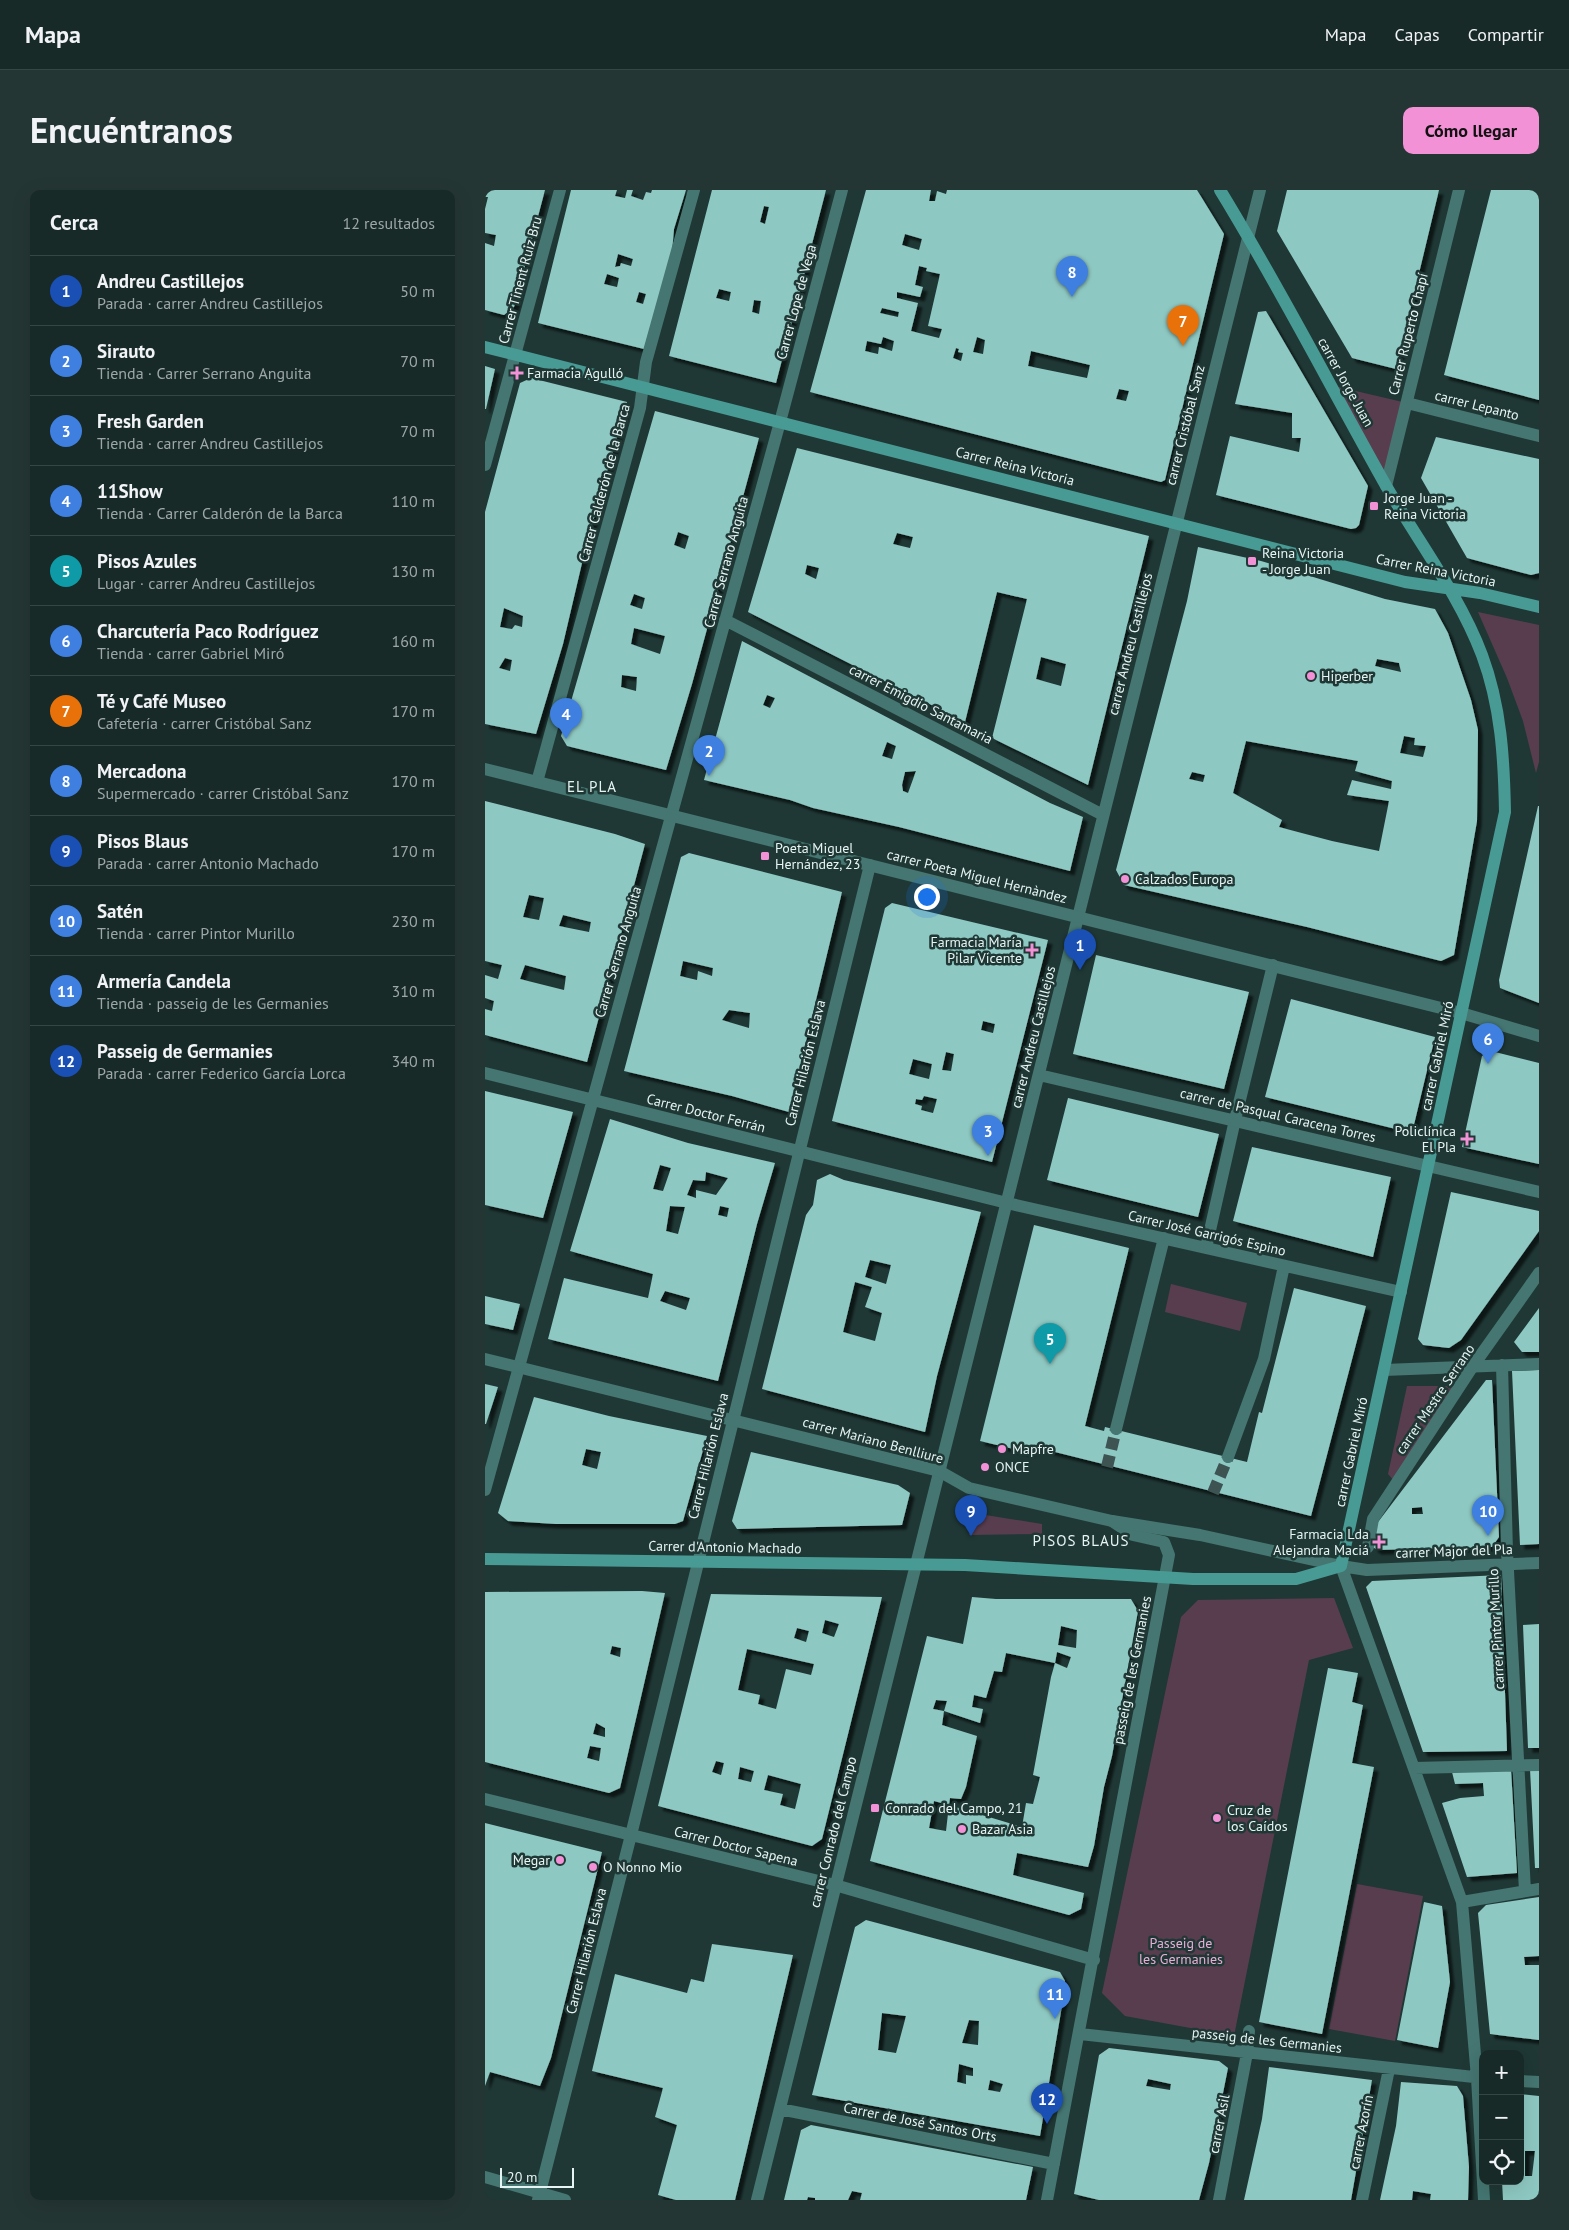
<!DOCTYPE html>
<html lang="es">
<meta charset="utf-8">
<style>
body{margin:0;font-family:"PT Sans",sans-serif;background:#243634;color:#f1f3f6}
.controls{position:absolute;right:15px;bottom:15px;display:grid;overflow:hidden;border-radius:10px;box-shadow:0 5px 20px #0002}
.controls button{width:45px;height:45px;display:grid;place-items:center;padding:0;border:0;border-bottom:1px solid #364645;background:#172a28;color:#f1f3f6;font:25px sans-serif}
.scale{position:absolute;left:15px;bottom:12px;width:74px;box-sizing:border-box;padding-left:5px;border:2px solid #e6f5f3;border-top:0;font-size:14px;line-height:18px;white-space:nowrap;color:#e6f5f3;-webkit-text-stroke:4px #1f3835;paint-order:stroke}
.you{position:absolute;left:441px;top:706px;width:18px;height:18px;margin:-12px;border:4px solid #fff;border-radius:50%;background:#1a73e8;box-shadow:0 0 0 8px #1a73e833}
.badge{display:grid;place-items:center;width:32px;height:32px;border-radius:50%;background:#f391d6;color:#fff;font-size:16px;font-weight:700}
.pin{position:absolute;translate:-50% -41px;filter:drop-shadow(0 1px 2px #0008)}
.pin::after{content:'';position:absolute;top:26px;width:18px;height:15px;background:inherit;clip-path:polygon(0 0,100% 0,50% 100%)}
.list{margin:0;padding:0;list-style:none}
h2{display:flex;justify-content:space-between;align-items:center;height:65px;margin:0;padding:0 20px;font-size:21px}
h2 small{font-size:16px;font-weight:400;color:#9ea7a8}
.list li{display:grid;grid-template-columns:32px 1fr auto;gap:15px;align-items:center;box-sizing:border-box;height:70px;padding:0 20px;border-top:1px solid #364645}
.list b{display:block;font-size:19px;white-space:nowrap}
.list p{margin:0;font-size:16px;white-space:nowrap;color:#9ea7a8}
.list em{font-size:16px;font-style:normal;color:#9ea7a8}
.icon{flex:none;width:28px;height:28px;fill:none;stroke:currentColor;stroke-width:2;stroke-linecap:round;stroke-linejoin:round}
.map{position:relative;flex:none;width:1054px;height:2010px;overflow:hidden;border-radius:10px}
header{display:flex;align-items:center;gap:30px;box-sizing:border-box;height:70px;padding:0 25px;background:#172a28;border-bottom:1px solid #364645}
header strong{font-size:24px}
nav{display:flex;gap:28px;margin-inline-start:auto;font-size:18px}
.intro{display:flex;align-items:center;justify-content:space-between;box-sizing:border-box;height:120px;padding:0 30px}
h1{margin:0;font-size:35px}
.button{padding:12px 22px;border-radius:10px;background:#f391d6;color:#111;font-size:18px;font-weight:700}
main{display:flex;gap:30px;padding:0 30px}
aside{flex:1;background:#172a28;border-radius:10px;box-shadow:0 5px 20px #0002}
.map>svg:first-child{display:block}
</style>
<header>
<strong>Mapa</strong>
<nav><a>Mapa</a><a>Capas</a><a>Compartir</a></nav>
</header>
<div class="intro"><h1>Encuéntranos</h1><a class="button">Cómo llegar</a></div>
<main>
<aside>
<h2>Cerca<small>12 resultados</small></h2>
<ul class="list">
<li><span class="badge" style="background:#1a4fb4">1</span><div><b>Andreu Castillejos</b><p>Parada · carrer Andreu Castillejos</p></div><em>50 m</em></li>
<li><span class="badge" style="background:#3f7fe0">2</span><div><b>Sirauto</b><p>Tienda · Carrer Serrano Anguita</p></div><em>70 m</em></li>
<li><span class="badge" style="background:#3f7fe0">3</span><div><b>Fresh Garden</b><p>Tienda · carrer Andreu Castillejos</p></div><em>70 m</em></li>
<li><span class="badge" style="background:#3f7fe0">4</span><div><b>11Show</b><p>Tienda · Carrer Calderón de la Barca</p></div><em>110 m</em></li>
<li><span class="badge" style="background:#0f9aa8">5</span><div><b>Pisos Azules</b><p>Lugar · carrer Andreu Castillejos</p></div><em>130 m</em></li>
<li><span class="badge" style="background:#3f7fe0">6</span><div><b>Charcutería Paco Rodríguez</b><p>Tienda · carrer Gabriel Miró</p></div><em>160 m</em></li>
<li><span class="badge" style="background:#e8710a">7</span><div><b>Té y Café Museo</b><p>Cafetería · carrer Cristóbal Sanz</p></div><em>170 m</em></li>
<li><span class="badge" style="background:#3f7fe0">8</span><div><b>Mercadona</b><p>Supermercado · carrer Cristóbal Sanz</p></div><em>170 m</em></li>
<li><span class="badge" style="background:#1a4fb4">9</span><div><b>Pisos Blaus</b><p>Parada · carrer Antonio Machado</p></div><em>170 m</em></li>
<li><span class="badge" style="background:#3f7fe0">10</span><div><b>Satén</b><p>Tienda · carrer Pintor Murillo</p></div><em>230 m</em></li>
<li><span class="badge" style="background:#3f7fe0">11</span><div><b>Armería Candela</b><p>Tienda · passeig de les Germanies</p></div><em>310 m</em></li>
<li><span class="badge" style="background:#1a4fb4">12</span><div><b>Passeig de Germanies</b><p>Parada · carrer Federico García Lorca</p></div><em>340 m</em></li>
</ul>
</aside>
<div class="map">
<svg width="1054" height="2010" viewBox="0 0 1054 2010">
<defs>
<filter id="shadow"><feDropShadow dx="4.5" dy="4.5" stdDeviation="1" flood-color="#0009"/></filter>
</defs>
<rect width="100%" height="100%" fill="#1f3835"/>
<!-- green -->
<path fill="#583d4f" d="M845,195L922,213L901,296Z
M993,422L1054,435V572L1051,583L1038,531L1022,488Z
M686,1094L762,1113L755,1141L680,1122Z
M922,1196H973L910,1292L903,1284Z
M488,1323L557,1334V1344L484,1345Z
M849,1408L868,1458L824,1470L749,1846L640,1826L617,1803L696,1427L713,1410Z
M872,1694L938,1706L910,1851L844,1839Z"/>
<!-- building -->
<path fill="#8ec8c2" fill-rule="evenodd" filter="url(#shadow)" d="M0,0H60L29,117L19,125L0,120V53L9,56L11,45L0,43V19L3,7H0Z
M86,0H132L130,6L140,8L142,0H148L146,6L158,10L161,2L166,3L167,0H201L189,39L187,62L159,159L53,133ZM133,64L148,69L146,76L136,73L135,76L130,77ZM122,84L134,88L132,97L119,94ZM154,102L161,104L158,114L151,112Z
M227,0H341L291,193L184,166ZM279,16L284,17L280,34L275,32ZM234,99L246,102L244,111L231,108ZM269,110L276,111L274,124L267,122Z
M381,0H446L444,11H450L452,1L461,4L462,0H712L739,44L680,290L676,292L325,202ZM420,44L437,49L434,60L417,55ZM434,76L442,78L441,81L455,84L443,136L457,139L454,148L426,141L433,113L412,108V102L435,107L438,97L430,95ZM397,118L414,122L413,127L395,123ZM398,147L409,151L407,161L394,157L393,164L380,161L382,151L396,154ZM492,147L500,150L498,164L488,162ZM471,158L474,159L473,162L478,163L476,171L468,168ZM546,161L605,175L602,188L543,176ZM634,199L644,201L641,211L631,209Z
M802,0H954L911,179L867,168L792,41Z
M1006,0H1054V210L959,185Z
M781,121L883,296L874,335L871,338L866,339L731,305L745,246L814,262L816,248H807V223L750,214L773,122Z
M0,176L10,179L1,219H0Z
M46,188L142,212L101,356L78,454L51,544L0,534V322L35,193ZM19,418L38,426L37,437L30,435L27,439L15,437ZM20,468L27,470L25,481L14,478Z
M170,221L274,248L207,494L181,580L82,556L76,546ZM193,342L204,346L200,359L189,355ZM149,404L160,408L157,419L145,415ZM149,438L180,446L175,464L146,454ZM137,485L152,487L151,501L136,497Z
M951,247L1054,269V383L1046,385L982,368L936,288Z
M312,258L664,346L603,595L507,548L542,409L512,402L480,532L263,422ZM412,343L428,347L425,358L408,354ZM322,375L334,378L331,389L320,384ZM556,467L581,474L576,496L551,489Z
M713,357L776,371L900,409L950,419L963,443L986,510L993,540L992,631L969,765L956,771L822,737L639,695L631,680L702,411ZM892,469L914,473L916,482L890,476ZM919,546L930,548L929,555L941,556L938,567L915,563ZM761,551L873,571L870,581L907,591L906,599L867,590L862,605L904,611L894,661L847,651L794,637L797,630L748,603ZM707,582L720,585L718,592L704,589Z
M257,451L565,613L598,627L585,681L414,637L328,618L305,610L219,590ZM282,505L290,508L285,518L278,515ZM402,552L411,556L407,569L397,566ZM431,581L423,603L418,601L417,595L420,582Z
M0,611L130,644L160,654L102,872L0,845V819L7,821L9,811L0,808V785L13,789L17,775L0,771ZM44,705L59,708L54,730L38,727ZM78,725L106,732L104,742L74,736ZM40,775L81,786L79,800L35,789Z
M1053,616H1054V813L1015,798L1014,790Z
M204,663L357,702L304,922L247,906L139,881L196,667ZM198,771L228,778L227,786L213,781L212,790L195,786ZM244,820L265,823L264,838L237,830Z
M407,713L563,750L507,972L347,931L400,718ZM498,831L510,834L508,843L496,840ZM461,862L469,864L466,881L457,880ZM428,869L447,874L444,889L424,884ZM439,906L452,909L448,923L436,920L437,916L430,914L431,909L437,910Z
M611,765L764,802L739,899L588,864Z
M806,809L950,847L927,943L780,907Z
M1006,861L1054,873V974L977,957L997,866Z
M0,901L88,922L58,1028L0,1015Z
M583,908L734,944L713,1027L562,990Z
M125,929L203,953L290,973L272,1034L233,1191L63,1149L79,1088L163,1108L168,1084L85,1061ZM175,975L186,978L178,1001L168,999ZM221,982L243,988L231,1005L211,1000V1008L202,1005L208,990L220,991ZM185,1016L200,1017L193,1044L181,1041ZM235,1016L244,1018L242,1027L233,1025ZM180,1101L205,1108L201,1120L175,1111Z
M767,957L906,987L888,1067L748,1031Z
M345,984L359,990L496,1022L452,1186L440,1242L277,1199L321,1025L328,1015L332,990ZM385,1070L406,1075L401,1094L380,1087ZM370,1092L387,1097L380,1117L397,1123L390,1151L358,1142Z
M966,1002L1054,1021V1041L976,1150L964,1158L938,1155L933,1149Z
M549,1035L644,1058L600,1236L619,1241L620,1237L762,1272L774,1222L777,1223L809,1098L881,1116L826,1326L546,1256L545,1263L495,1251Z
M0,1106L35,1114L28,1140L0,1134Z
M1054,1118V1162H1037L1029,1152Z
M1054,1180V1354L1035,1355L1027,1181Z
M1001,1190H1007L1014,1347L1007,1357L892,1360L888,1357L890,1336ZM937,1317L938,1324H927V1318Z
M0,1194L13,1197L1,1234H0Z
M49,1207L124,1226L222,1246L198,1331L190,1334H71L23,1331L13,1323ZM101,1259L116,1262L112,1279L97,1275Z
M266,1262L413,1295L425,1303L417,1335L252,1339L247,1331Z
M1016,1385L1022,1561L938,1562L881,1397L887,1391Z
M157,1401L180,1403L135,1598L124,1603L0,1572V1402ZM127,1456L136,1458L135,1467L125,1464ZM111,1533L120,1538V1547L108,1544ZM105,1556L116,1558L114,1571L102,1568Z
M226,1404L397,1407L337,1649L327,1656L173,1616ZM340,1430L354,1434L349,1447L337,1443ZM312,1438L324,1441L321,1452L309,1448ZM262,1459L329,1474L326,1485L301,1479L291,1519L273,1514L275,1505L253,1500ZM231,1571L239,1573L236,1585L227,1582ZM255,1577L269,1581L266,1592L253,1589ZM283,1585L316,1594L310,1619L295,1615L298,1604L279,1600Z
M487,1407L511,1409H646L653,1421L627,1566L619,1597L609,1656L603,1677L532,1663L528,1685L599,1703L596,1719L584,1725L385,1671L442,1446L478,1454ZM576,1436L592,1440L591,1458L573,1455ZM572,1462L586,1467L582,1478L570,1473L566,1487L548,1585L555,1587L548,1614L541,1613L537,1637L464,1615L461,1641L444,1638L449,1611L464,1615L465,1608L476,1609L481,1597L492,1546L457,1535L459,1521L448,1519L451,1510L462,1511L459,1521L495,1533L498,1519L487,1517L489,1505L501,1508L509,1481L517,1482L521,1463L570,1473Z
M1054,1434V1558H1043L1038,1435Z
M843,1478L873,1483L867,1512L878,1515L867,1573L889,1577L837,1844L774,1832Z
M1054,1578V1678H1050L1045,1579Z
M1026,1579L1032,1683L982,1687L957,1613L975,1608L999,1606L998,1593L970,1594L967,1582Z
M0,1633L117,1662L66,1868L55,1896L5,1882L0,1896Z
M1054,1707V1766L1039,1767L1040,1775H1054V1850L1005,1844L993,1723L1001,1715Z
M939,1712L957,1716L965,1792L953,1858L912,1850Z
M381,1730L575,1782L580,1791L579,1804L555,1946L327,1905L370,1737ZM397,1823L421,1826L411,1863L393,1860ZM484,1830L494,1831L493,1855L477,1853ZM474,1874L488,1878V1886L481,1885V1894L472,1892ZM505,1890L518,1894L515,1902L503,1900Z
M227,1754L308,1765L250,2010H191L173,2005L192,1935L170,1927L178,1898L107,1881L130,1784L202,1803L206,1789L219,1792Z
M624,1858L734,1871L743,1878L724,1973L714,2010H614L589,2004L614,1865ZM663,1889L686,1894L685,1900L661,1896Z
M784,1877L887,1890L866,2010H759L777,1929Z
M916,1892L972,1896L978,1906L984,1977L983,2010H945L946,2004L928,2001L927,2010H895L911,1936Z
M1035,1904L1054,1906V2010H1018L1017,1991H1035ZM1040,1961H1050L1047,1986H1040Z
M326,1935L548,1977L541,2010H375L377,2003L367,2001L363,2010H330V2008L323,2007L322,2010H299L316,1940Z"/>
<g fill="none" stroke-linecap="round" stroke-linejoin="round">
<!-- pedestrian-tunnel -->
<path stroke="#3d5452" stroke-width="12" stroke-dasharray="12 6" stroke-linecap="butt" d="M622,1277L631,1239
M728,1303L743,1267"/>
<!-- pedestrian -->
<path stroke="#457671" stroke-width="12" d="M522,1013L916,1102
M721,1058L750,930
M631,1239L679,1048
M743,1267L779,1169L799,1076
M883,1357L888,1329L988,1176
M762,1863L764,1841"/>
<!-- minor -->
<path stroke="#457671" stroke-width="12" d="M922,213L1054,246
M0,275L75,0
M901,296L974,0
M240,430L618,625
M52,592L155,218L161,172L209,0
M976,823L1054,846
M0,883L522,1013
M554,885L1054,1002
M750,930L788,775
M1017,1175L1022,1362L1040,1701
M988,1176L1054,1083
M899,1180L1054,1174
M0,1300L295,232L357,0
M856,1376L977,1712L992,1888L999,2010
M856,1376L882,1380L1054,1373
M929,1578L1054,1575
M0,1609L350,1695L609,1770
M977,1712L1054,1699
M595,1844L998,1888
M1035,1891L1054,1892
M295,1919L569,1974
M0,1987L80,2010
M53,2010L146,1645L385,675
M272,2010L775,0
M562,2010L684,1365L679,1352L648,1345L627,1331
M734,2010L762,1863
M877,2010L904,1879"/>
<!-- tertiary -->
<path stroke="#457671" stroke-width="12" d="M0,579L976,823
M0,1169L454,1281L484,1298L627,1331L715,1345L856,1376"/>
<!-- secondary -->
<path stroke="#489b94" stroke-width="12" d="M0,157L920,392L995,403L1054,417
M0,1369L480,1375L708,1389H811L856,1376L1020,622C1019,568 1016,516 997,465C974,404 932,350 900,294C845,196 794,96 735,0"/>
</g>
<!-- markers -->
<g fill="#f391d6" stroke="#1f3835" stroke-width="2">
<path d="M29.5 175.5h5v5h5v5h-5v5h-5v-5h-5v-5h5z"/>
<rect x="884" y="311" width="10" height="10" rx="2.5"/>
<rect x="762" y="366" width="10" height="10" rx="2.5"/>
<circle cx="826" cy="486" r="5"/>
<rect x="275" y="661" width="10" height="10" rx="2.5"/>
<circle cx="640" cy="689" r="5"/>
<path d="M544.5 752.5h5v5h5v5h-5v5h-5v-5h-5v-5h5z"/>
<path d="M979.5 941.5h5v5h5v5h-5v5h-5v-5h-5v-5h5z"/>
<circle cx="517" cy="1259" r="5"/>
<circle cx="500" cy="1277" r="5"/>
<path d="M891.5 1344.5h5v5h5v5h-5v5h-5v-5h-5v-5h5z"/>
<rect x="385" y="1613" width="10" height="10" rx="2.5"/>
<circle cx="732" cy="1628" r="5"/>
<circle cx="477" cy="1639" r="5"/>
<circle cx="75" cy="1670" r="5"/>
<circle cx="108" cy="1677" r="5"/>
</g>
<g text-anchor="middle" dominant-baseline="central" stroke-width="5" stroke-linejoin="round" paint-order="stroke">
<!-- street labels -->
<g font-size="14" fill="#e6f5f3" stroke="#1f3835">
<text transform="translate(35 90) rotate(-75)">Carrer Tinent Ruiz Bru</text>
<text transform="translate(311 112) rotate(-75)">Carrer Lope de Vega</text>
<text transform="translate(923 144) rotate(-76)">Carrer Ruperto Chapí</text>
<text transform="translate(861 192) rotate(61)">carrer Jorge Juan</text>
<text transform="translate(992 215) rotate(14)">carrer Lepanto</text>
<text transform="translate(700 235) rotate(-76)">carrer Cristóbal Sanz</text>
<text transform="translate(530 276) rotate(14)">Carrer Reina Victoria</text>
<text transform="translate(119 293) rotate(-75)">Carrer Calderón de la Barca</text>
<text transform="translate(241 372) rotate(-75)">Carrer Serrano Anguita</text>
<text transform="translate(951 380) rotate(11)">Carrer Reina Victoria</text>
<text transform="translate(645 454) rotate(-76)">carrer Andreu Castillejos</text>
<text transform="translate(436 514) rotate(27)">carrer Emigdio Santamaria</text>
<text transform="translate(492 686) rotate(14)">carrer Poeta Miguel Hernàndez</text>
<text transform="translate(133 762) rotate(-74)">Carrer Serrano Anguita</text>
<text transform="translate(548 847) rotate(-76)">carrer Andreu Castillejos</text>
<text transform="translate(952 866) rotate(-78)">carrer Gabriel Miró</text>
<text transform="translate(320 873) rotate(-76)">Carrer Hilarión Eslava</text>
<text transform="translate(221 923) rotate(14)">Carrer Doctor Ferrán</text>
<text transform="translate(793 925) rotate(13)">carrer de Pasqual Caracena Torres</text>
<text transform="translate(722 1043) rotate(13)">Carrer José Garrigós Espino</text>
<text transform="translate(950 1209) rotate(-56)">carrer Mestre Serrano</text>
<text transform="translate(388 1250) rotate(15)">carrer Mariano Benlliure</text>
<text transform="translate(866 1262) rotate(-78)">carrer Gabriel Miró</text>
<text transform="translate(223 1266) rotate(-76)">Carrer Hilarión Eslava</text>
<text transform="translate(240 1357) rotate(1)">Carrer d'Antonio Machado</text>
<text transform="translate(969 1361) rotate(-2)">carrer Major del Pla</text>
<text transform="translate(1011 1439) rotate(-93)">carrer Pintor Murillo</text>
<text transform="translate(647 1480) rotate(-79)">passeig de les Germanies</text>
<text transform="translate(348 1642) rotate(-76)">carrer Conrado del Campo</text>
<text transform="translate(251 1656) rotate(14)">Carrer Doctor Sapena</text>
<text transform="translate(101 1761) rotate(-76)">Carrer Hilarión Eslava</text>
<text transform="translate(782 1850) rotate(6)">passeig de les Germanies</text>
<text transform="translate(435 1932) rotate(11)">Carrer de José Santos Orts</text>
<text transform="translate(734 1934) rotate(-79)">carrer Asil</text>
<text transform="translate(876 1942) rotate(-79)">carrer Azorín</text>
</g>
<!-- poi labels -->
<g font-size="14" fill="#e6f5f3" stroke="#1f3835" text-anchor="start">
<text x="42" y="183">Farmacia Agulló</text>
<text x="899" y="308">Jorge Juan -<tspan x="899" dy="16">Reina Victoria</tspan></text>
<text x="777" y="363">Reina Victoria<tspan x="777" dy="16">- Jorge Juan</tspan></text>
<text x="836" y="486">Hiperber</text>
<text x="290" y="658">Poeta Miguel<tspan x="290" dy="16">Hernández, 23</tspan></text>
<text x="650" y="689">Calzados Europa</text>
<text x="537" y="752" text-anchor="end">Farmacia María<tspan x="537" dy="16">Pilar Vicente</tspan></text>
<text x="971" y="941" text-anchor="end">Policlínica<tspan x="971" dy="16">El Pla</tspan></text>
<text x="527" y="1259">Mapfre</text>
<text x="510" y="1277">ONCE</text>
<text x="884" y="1344" text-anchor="end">Farmacia Lda<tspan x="884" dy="16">Alejandra Maciá</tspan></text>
<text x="400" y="1618">Conrado del Campo, 21</text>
<text x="742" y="1620">Cruz de<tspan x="742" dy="16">los Caídos</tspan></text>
<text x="487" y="1639">Bazar Asia</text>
<text x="65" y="1670" text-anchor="end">Megar</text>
<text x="118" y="1677">O Nonno Mio</text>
</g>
<!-- park labels -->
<g font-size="14" fill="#eaadd6" stroke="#1f3835">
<text x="696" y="1753">Passeig de<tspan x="696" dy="16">les Germanies</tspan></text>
</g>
<!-- neighbourhood labels -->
<g font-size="15" letter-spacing="1" fill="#e6f5f3" stroke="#1f3835">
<text x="107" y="596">EL PLA</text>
<text x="596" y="1350">PISOS BLAUS</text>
</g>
</g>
</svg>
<div class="controls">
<button>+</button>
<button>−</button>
<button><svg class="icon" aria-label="locate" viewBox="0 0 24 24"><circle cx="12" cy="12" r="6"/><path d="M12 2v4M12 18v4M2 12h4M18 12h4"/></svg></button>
</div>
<div class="scale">20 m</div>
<div class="you"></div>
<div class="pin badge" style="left:595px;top:780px;background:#1a4fb4">1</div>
<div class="pin badge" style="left:224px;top:586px;background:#3f7fe0">2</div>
<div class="pin badge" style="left:503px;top:966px;background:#3f7fe0">3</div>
<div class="pin badge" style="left:81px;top:549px;background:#3f7fe0">4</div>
<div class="pin badge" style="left:565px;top:1174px;background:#0f9aa8">5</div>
<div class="pin badge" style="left:1003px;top:874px;background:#3f7fe0">6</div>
<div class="pin badge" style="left:698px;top:156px;background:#e8710a">7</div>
<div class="pin badge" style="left:587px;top:107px;background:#3f7fe0">8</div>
<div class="pin badge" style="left:486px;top:1346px;background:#1a4fb4">9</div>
<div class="pin badge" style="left:1003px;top:1346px;background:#3f7fe0">10</div>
<div class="pin badge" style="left:570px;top:1829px;background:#3f7fe0">11</div>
<div class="pin badge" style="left:562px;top:1934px;background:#1a4fb4">12</div>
</div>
</main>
